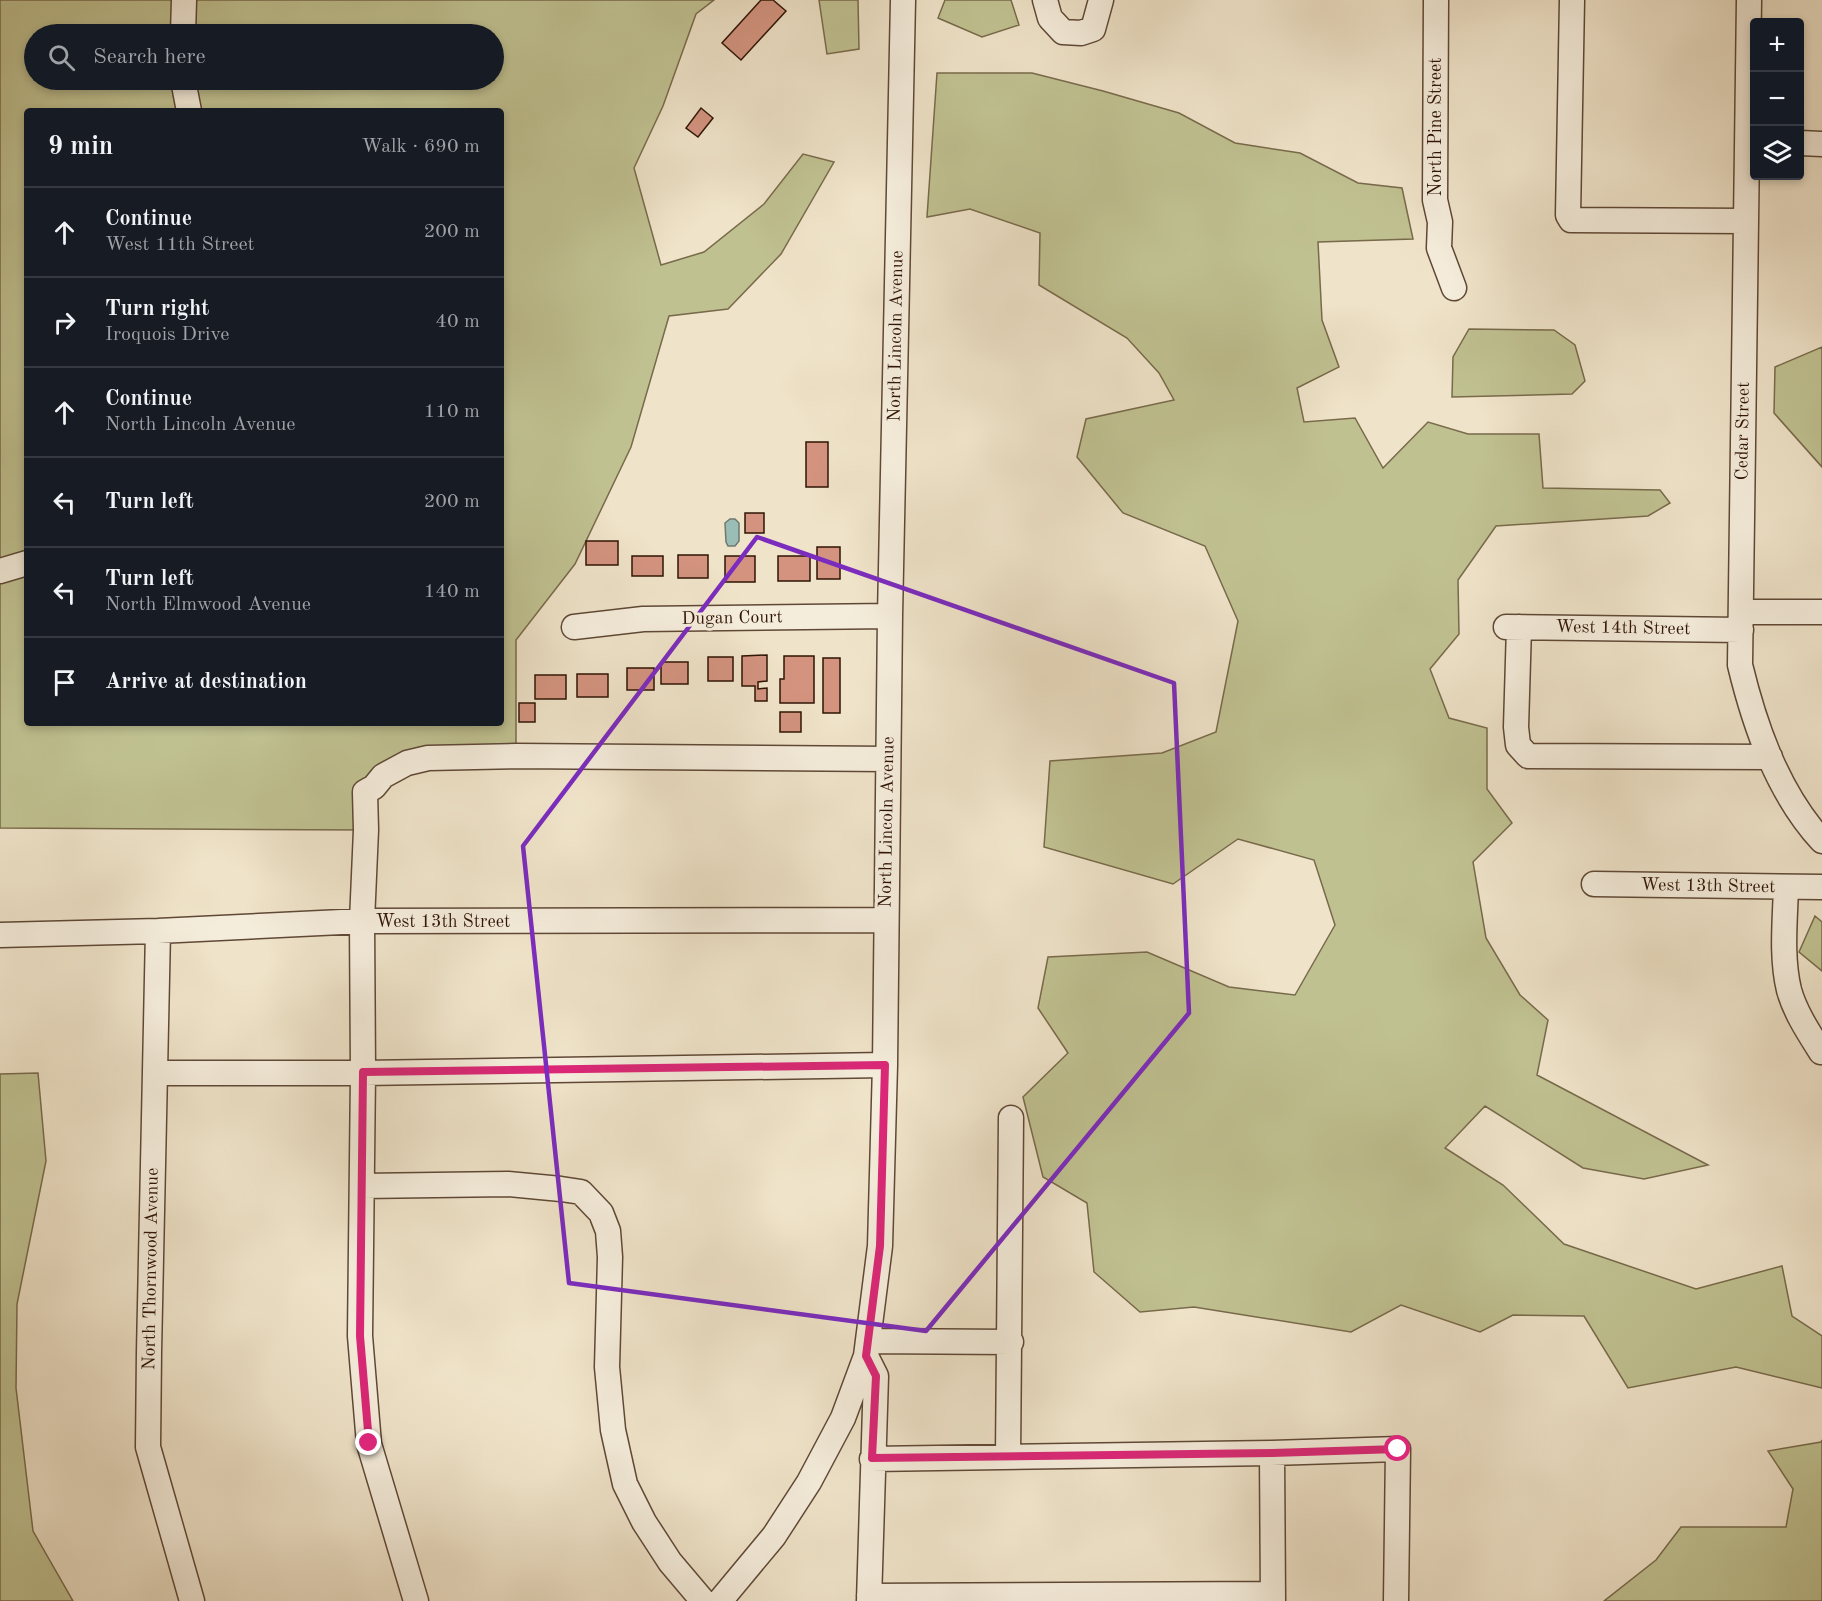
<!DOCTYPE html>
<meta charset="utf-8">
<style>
body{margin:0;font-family:"Old Standard TT",serif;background:#242831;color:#f1f3f6}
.controls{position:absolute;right:18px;top:18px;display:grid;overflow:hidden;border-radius:6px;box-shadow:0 3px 9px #0003}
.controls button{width:54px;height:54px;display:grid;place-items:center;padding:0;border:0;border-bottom:2px solid #363941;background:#171b24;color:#f1f3f6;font:30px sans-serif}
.stop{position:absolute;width:18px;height:18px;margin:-14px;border:4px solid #db2777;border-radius:50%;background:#fff}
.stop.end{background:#db2777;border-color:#fff;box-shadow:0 2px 6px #0008}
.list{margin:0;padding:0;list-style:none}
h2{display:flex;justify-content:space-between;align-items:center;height:78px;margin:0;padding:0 24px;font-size:26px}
h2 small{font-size:20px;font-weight:400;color:#9ea1a6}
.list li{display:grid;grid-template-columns:39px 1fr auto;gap:18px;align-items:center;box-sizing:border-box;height:90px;padding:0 24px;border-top:2px solid #363941}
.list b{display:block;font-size:22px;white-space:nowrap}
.list p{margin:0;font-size:20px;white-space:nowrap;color:#9ea1a6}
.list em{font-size:20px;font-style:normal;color:#9ea1a6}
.icon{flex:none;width:33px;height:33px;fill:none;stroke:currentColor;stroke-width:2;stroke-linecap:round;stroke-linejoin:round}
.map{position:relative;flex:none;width:1822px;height:1601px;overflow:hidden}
.search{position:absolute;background:#171b24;box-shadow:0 3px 9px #0003;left:24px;top:24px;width:480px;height:66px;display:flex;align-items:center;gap:15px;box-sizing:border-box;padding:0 21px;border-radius:33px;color:#9ea1a6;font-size:22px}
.panel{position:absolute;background:#171b24;box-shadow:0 3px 9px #0003;left:24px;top:108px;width:480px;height:618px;border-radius:6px}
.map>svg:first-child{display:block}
</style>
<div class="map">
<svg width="1822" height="1601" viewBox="0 0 1822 1601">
<rect width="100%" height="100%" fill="#efe3c9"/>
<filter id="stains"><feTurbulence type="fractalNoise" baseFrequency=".00333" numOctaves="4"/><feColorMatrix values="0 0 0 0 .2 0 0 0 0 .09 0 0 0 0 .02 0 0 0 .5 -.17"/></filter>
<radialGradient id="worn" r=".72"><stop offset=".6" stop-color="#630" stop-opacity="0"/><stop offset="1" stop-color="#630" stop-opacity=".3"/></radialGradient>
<!-- green -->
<path fill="#c0c191" stroke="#786a4b" stroke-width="1.5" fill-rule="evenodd" d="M0,0H714L696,14L663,106L634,168L661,265L704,252L764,204L803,154L834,162L781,254L728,309L669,316L631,447L575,564L516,640V756L383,776L366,830L0,828ZM34,34H494V80H34ZM27,111H501V723H27Z
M819,0H858L859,49L827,54Z
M945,0H1011L1019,25L982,37L938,18Z
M937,73H1032L1103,91L1179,113L1235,143L1300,153L1358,183L1402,188L1413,239L1318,242L1322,320L1339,367L1297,388L1304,422L1355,418L1383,468L1428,422L1468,434H1539L1543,488L1660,490L1670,503L1648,516L1496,526L1458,580L1459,634L1430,669L1449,718L1487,728V789L1512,823L1473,862L1486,938L1520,995L1548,1020L1537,1075L1708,1165L1644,1179L1583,1168L1485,1106L1445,1148L1503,1185L1564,1244L1696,1289L1782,1266L1792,1316L1822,1336V1388L1736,1367L1628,1388L1584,1316L1513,1315L1480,1332L1401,1305L1351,1332L1194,1307L1140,1312L1094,1272L1087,1203L1043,1177L1023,1097L1068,1053L1038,1008L1048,957L1147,952L1229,987L1295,995L1335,925L1314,860L1238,839L1173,884L1044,847L1050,761L1162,753L1216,732L1238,621L1205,546L1123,513L1077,457L1086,419L1174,400L1159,373L1127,338L1039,285L1040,233L970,209L927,217Z
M1469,329L1554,330L1575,345L1585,381L1572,394L1452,397L1453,357Z
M1822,347V467L1774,413L1775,367Z
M1815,916L1822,922V971L1799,952Z
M38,1073L46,1161L17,1304L16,1388L33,1531L73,1601H0V1074Z
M1822,1440V1601H1604L1656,1560L1681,1527H1786L1793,1489L1768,1451L1821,1442Z"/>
<!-- water -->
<path fill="#9abeb6" stroke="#6f7a6f" stroke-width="1.5" d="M730,519H735L739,523V541L735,546H728L726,542L725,523Z"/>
<!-- building -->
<path fill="#d3937f" stroke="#2f1405" stroke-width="1.5" d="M761,0H773L786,11L741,60L722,43Z
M701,108L713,118L698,137L686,128Z
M806,442H828V487H806Z
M745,513H764V533H745Z
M586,541H618V565H586Z
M817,547H840V579H817Z
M678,555H708V578H678Z
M632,556H663V576H632Z
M725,556H755V582H725Z
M778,556H810V581H778Z
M767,655V681L758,682V689L767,688V701H755V686H742V656Z
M784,656H814V703H780V679H784Z
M708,657H733V681H708Z
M823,658H840V713H823Z
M661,662H688V684H661Z
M627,668H654V690H627Z
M577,674H608V697H577Z
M535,675H566V699H535Z
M519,703H535V722H519Z
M780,712H801V732H780Z"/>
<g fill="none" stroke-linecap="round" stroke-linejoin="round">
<defs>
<path id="minor" d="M1045,0L1050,18L1063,32L1081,33L1093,29L1101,0
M1436,0L1435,200L1440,222L1439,248L1454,288
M1572,0L1568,215L1571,220L1746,221
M1749,0L1740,665C1755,727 1778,793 1822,841
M183,34L184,0
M183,80L189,111
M1800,143L1822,144
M0,571L27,563
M1741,612H1822
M574,627L643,619L890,616
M1506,627L1741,630
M1519,627L1516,727L1518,745L1528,756L1770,757
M1594,884L1822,887
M1786,887C1785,921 1781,957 1789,990C1795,1012 1809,1033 1821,1052
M158,931L149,1352L148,1447L192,1601
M0,935L158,931L362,921L886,920
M155,1073H363L885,1065
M362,1186L508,1184L561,1189L581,1192L601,1213L608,1231L610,1257L607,1367L613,1430L625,1484L644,1522L670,1562L703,1601
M868,1341L1011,1342
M866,1356L876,1376L869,1601
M1272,1453L1273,1601
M1008,1457L1011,1118
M872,1459L1272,1453L1398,1449L1396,1601
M869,1596L1272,1594
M416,1601L369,1444L360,1336L363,1073L362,921L366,830L365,792L374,787L383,776L407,763L428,758L516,756L888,759
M720,1601L774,1536L809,1482L843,1418L866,1356L880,1246L885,1065L890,616L903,0"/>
</defs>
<!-- minor casing -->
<use href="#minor" stroke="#5f4836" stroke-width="27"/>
<!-- minor -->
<use href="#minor" stroke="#f5eddc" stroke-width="24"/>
</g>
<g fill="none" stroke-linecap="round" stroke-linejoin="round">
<!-- route -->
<path stroke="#db2777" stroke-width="8" d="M369,1443L360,1336L363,1072L885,1065L880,1246L866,1356L876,1376L872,1458L1272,1453L1398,1449"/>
</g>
<!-- marked area -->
<path fill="none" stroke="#7b2cbf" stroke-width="4.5" stroke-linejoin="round" d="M757,537L1174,683L1189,1013L926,1331L569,1283L523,846Z"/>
<g text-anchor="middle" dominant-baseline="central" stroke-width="6" stroke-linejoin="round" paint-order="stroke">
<!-- street labels -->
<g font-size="18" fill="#2f1405" stroke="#f5eddc">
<text transform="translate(1436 127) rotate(-90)">North Pine Street</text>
<text transform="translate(896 336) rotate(-89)">North Lincoln Avenue</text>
<text transform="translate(1743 431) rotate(-89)">Cedar Street</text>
<text transform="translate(732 618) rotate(-1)">Dugan Court</text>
<text transform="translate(1623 628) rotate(1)">West 14th Street</text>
<text transform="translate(887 822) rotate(-89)">North Lincoln Avenue</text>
<text transform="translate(1708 886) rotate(1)">West 13th Street</text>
<text x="443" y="922">West 13th Street</text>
<text transform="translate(151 1269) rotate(-89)">North Thornwood Avenue</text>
</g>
</g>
<rect width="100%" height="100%" filter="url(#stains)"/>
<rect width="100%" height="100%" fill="url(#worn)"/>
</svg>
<div class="controls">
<button>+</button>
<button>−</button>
<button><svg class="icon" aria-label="layers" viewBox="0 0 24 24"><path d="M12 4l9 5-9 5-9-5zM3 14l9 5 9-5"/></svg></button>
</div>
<div class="stop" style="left:1398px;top:1449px"></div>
<div class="stop end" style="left:369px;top:1443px"></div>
<div class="search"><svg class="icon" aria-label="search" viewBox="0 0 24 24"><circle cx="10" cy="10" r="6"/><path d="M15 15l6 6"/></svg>Search here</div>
<section class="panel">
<h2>9 min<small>Walk · 690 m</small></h2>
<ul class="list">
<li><svg class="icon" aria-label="ahead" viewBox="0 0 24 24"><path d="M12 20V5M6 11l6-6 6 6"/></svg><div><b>Continue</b><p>West 11th Street</p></div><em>200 m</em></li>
<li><svg class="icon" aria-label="right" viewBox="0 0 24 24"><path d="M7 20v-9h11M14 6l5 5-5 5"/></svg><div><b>Turn right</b><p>Iroquois Drive</p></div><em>40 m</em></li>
<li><svg class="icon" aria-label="ahead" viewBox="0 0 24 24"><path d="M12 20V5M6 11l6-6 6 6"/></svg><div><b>Continue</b><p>North Lincoln Avenue</p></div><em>110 m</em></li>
<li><svg class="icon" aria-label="left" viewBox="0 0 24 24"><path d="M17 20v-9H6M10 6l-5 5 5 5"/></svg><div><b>Turn left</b></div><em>200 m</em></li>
<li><svg class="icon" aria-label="left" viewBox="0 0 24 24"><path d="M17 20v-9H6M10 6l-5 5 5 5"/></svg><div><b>Turn left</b><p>North Elmwood Avenue</p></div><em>140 m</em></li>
<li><svg class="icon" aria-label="arrive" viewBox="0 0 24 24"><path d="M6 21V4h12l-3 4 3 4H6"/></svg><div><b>Arrive at destination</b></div></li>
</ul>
</section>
</div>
